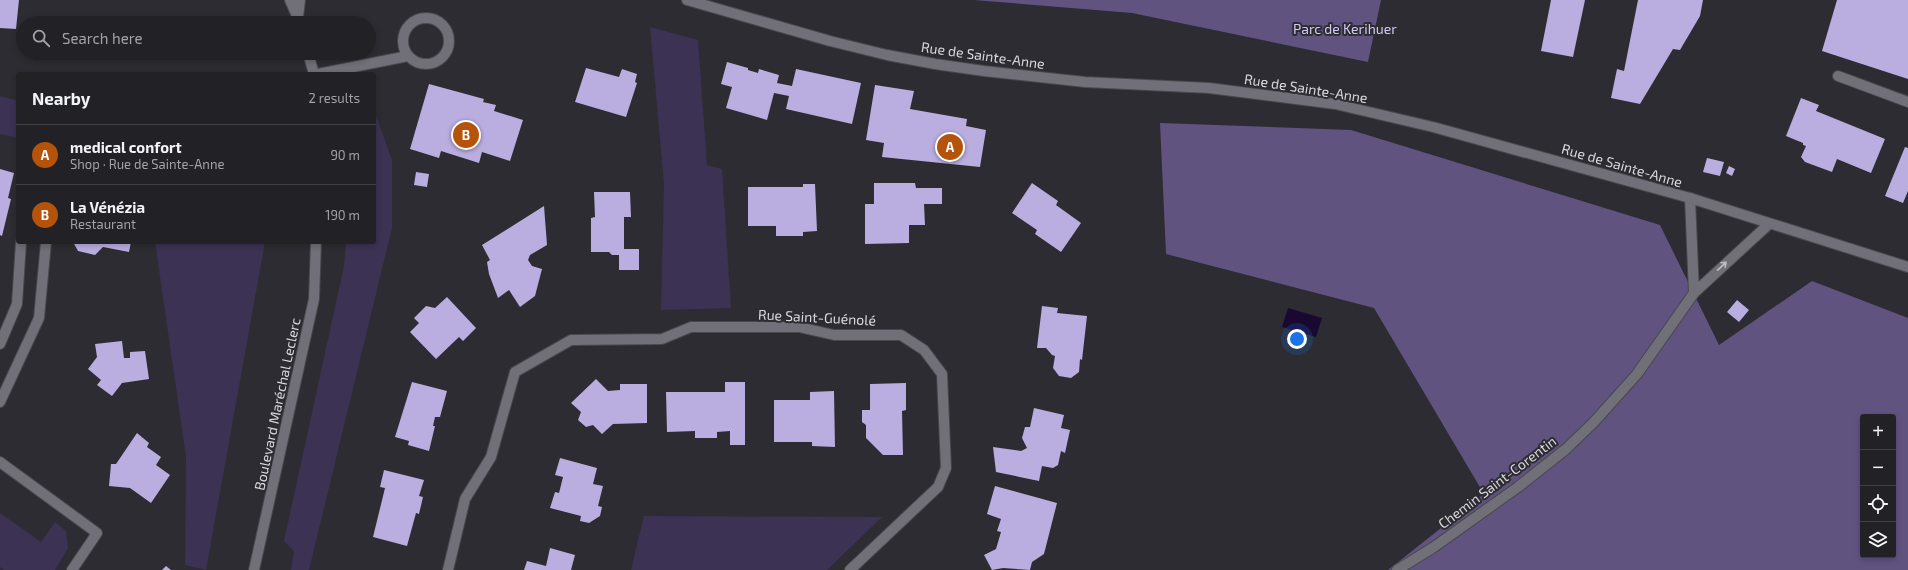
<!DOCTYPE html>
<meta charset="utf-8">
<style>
body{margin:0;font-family:"Exo 2",sans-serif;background:#2e2e32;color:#f1f3f6}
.controls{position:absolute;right:12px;bottom:12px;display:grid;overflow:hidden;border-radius:4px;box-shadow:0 2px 6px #0003}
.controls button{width:36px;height:36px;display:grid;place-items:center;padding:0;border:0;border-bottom:1px solid #3f3e43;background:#222126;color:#f1f3f6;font:20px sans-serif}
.you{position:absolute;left:1297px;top:339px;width:14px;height:14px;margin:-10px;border:3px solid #fff;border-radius:50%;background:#1a73e8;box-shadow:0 0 0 6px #1a73e833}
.badge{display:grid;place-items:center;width:26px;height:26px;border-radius:50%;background:#b45309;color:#fff;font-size:13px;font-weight:700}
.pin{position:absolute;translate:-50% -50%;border:2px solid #fff;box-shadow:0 1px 4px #0006}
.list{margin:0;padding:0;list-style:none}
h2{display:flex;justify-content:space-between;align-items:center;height:52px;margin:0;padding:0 16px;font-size:17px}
h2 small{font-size:13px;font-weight:400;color:#a2a3a7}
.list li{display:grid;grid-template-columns:26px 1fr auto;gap:12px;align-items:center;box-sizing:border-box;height:60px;padding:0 16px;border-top:1px solid #3f3e43}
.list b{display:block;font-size:15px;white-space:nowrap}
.list p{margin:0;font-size:13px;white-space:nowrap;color:#a2a3a7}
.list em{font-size:13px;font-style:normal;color:#a2a3a7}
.icon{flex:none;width:22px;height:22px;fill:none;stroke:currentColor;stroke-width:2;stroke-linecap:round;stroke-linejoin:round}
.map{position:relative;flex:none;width:1908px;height:570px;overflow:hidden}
.search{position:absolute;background:#222126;box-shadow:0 2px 6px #0003;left:16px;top:16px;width:360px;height:44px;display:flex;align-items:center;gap:10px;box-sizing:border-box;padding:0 14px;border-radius:22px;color:#a2a3a7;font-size:15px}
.panel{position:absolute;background:#222126;box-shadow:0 2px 6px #0003;left:16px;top:72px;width:360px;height:172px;border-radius:4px}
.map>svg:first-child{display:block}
</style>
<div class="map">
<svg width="1908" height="570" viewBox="0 0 1908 570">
<rect width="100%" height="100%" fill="#2d2c32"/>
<!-- green -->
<path fill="#3c3253" d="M650,27L698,40L707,165L722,169L731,308L661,310L664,184Z
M0,96L18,101V138L0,134Z
M374,110L392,160V228L309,570H291L294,551L284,541L344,266L346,242H374Z
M155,242H265L206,570L185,565L186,457Z
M0,513L41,542L55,522L66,531L68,548L55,570H4L0,567Z
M644,516L882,517L827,570H631Z"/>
<!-- forest -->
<path fill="#605380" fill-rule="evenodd" d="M974,0H1381L1368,62L1132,13Z
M1160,123L1351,130L1660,225L1719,345L1812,281L1908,318V570H1388L1484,494L1374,308L1166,254ZM1863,417H1893V555H1863Z"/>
<!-- water -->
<path fill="#190930" d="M1288,308L1322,318L1316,337L1282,327Z"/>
<!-- building -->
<path fill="#baade0" d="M0,0H19L16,29L0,28Z
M1551,0H1585L1573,57L1541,51Z
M1638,0H1703L1700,16L1680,50L1673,49L1640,104L1611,98L1617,69L1624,71Z
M1837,0H1908V79L1822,51Z
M727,62L748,68V70L758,73L759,69L779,75L777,83L792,86L796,69L861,83L852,124L786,109L789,96L774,93L767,120L726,108L732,87L721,84Z
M586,68L619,77L622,69L637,74L635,82L637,83L626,117L575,102Z
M429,84L484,99L483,102L496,105L494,111L523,120L510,161L482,152L479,163L441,151L439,158L410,149Z
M875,85L914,91L910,109L967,119L966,126L986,130L980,167L882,157L884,143L866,140Z
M1801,98L1819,105L1816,111L1885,139L1871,173L1837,159L1832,172L1805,162L1801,157L1806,146L1803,145V143L1786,136Z
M1905,147L1908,148V191L1903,203L1885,196Z
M1707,158L1724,162L1720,176L1703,172Z
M1729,166L1735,169L1732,176L1726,173Z
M0,169L14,173L8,198L11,199L2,236L0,235Z
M416,172L429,174L427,187L414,185Z
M874,183H915L916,188H942V204H924L925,225H909V243L865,244V204H874Z
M1032,183L1058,201L1056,205L1081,223L1061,252L1035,234L1037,230L1012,213Z
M803,184H815L817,231L803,232V236H776V226H748V187H803Z
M594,192H630L631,217H624V249H639V270H619V255H612L609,252H591V218L595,217Z
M544,206L547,245L530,255L528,260L532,266L542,269L535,296L520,307L509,290L498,298L489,274L487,262L490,260L482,245Z
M73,242H131L129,252L103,247L95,255L78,251Z
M447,297L476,328L463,341L459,337L436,359L410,332L419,323L414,318L426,306L435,308Z
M1737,300L1749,310L1739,322L1727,312Z
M1042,306L1058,308L1057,313L1087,316L1082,360L1080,359L1079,372L1071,378L1059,376L1053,368L1055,356L1052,355L1046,348H1037Z
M122,341L124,358H130V352L145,351L149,379L122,383L112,396L97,385L101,380L88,369L97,357L95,344Z
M596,379L608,391L620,390V384H647V423L613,424L602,434L593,425L586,427L578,420L581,412L571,403Z
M412,382L447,391L440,417H435L433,426H435L429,451L408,445L409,441L395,437Z
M725,382H745V445H730V431L717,432V438H695V431L667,432L666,392H725Z
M906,383V410L902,411L903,455H883L866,438V425L862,422V410H870V384Z
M834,391L835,447L812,446V442H774V400H810V392Z
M1034,408L1064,415L1061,428L1070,430L1065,453L1061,451L1058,465L1053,468L1042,466L1039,481L996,472L993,447L1021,451L1027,448L1022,438L1025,427H1030Z
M137,433L149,443L147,447L161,457L156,465L170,475L151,503L130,488L109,486L111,464H116Z
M560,458L597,468L593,484L603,486L598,506L602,507L600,516L589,523L580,521L581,516L550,508L555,492L559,493L563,477L555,475Z
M384,470L424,480L419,496L423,497L419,514L416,513L407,546L373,537L385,488L380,487Z
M995,486L1057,503L1044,554L1032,562L1030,570L1003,568L992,570L984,555L996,549L1001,532L997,531L1001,519L987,514Z
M550,548L575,555L571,570H524L527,561L546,566Z
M166,566L171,570H162Z"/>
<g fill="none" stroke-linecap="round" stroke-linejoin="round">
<defs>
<path id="service" d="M403 41a23 23 0 1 1 46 0a23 23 0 1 1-46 0Z
M318,74L408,56
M1838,76L1908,102
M0,344L17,304L21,242
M0,402L39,318L46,242"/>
<path id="minor" d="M1690,198L1694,293
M0,462L97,533L72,570
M448,570L465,499L491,457L515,372L571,340L662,339L691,327H799L834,335H901L924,350L942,374L946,468L938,487L850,570
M1397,570L1434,547L1518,487L1566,449L1594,422L1637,374L1694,293L1769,224"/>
<path id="tertiary" d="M687,0L830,41L887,55L935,64L984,71L1085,82L1209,88L1335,104L1433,127L1690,198L1908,267"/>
<path id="secondary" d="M290,0L300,23
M298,17L300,0
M308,53L314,74
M254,570L314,299L316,242"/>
</defs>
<!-- service casing -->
<use href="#service" stroke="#49474c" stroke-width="12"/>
<!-- minor casing -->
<use href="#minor" stroke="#49474c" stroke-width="12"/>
<!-- tertiary casing -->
<use href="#tertiary" stroke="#49474c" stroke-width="12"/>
<!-- secondary casing -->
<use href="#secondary" stroke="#49474c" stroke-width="12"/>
<!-- service -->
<use href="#service" stroke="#716f77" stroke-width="10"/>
<!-- minor -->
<use href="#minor" stroke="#716f77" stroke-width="10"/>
<!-- tertiary -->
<use href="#tertiary" stroke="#716f77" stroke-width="10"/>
<!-- secondary -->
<use href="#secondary" stroke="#716f77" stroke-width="10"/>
</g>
<!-- one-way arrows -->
<defs><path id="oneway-shaft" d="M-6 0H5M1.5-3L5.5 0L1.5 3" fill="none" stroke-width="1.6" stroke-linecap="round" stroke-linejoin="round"/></defs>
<use stroke="#bfbec3" href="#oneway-shaft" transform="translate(1722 266) rotate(-43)"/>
<g text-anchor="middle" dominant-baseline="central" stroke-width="4" stroke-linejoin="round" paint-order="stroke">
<!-- park labels -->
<g font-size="14" fill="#d3c8f4" stroke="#2d2c32">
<text x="1345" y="28">Parc de Kerihuer</text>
</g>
<!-- street labels -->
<g font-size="14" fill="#d9d8dc" stroke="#2d2c32">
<text transform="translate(983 55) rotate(8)">Rue de Sainte-Anne</text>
<text transform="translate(1306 88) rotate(9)">Rue de Sainte-Anne</text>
<text transform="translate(1622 165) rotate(16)">Rue de Sainte-Anne</text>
<text transform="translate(817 317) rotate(3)">Rue Saint-Guénolé</text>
<text transform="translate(277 404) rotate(-78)">Boulevard Maréchal Leclerc</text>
<text transform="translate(1497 482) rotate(-37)">Chemin Saint-Corentin</text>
</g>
</g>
</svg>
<div class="controls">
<button>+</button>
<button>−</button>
<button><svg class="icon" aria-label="locate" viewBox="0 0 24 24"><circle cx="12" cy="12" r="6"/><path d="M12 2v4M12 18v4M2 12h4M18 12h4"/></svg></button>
<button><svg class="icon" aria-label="layers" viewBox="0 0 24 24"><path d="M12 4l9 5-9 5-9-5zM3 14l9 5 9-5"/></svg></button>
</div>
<div class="you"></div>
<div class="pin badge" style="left:950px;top:147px">A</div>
<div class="pin badge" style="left:466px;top:135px">B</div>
<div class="search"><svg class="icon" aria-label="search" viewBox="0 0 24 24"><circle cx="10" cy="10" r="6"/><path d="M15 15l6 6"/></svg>Search here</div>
<section class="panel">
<h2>Nearby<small>2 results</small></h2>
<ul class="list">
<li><span class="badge">A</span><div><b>medical confort</b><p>Shop · Rue de Sainte-Anne</p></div><em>90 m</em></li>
<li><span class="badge">B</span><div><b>La Vénézia</b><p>Restaurant</p></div><em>190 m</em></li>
</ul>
</section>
</div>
